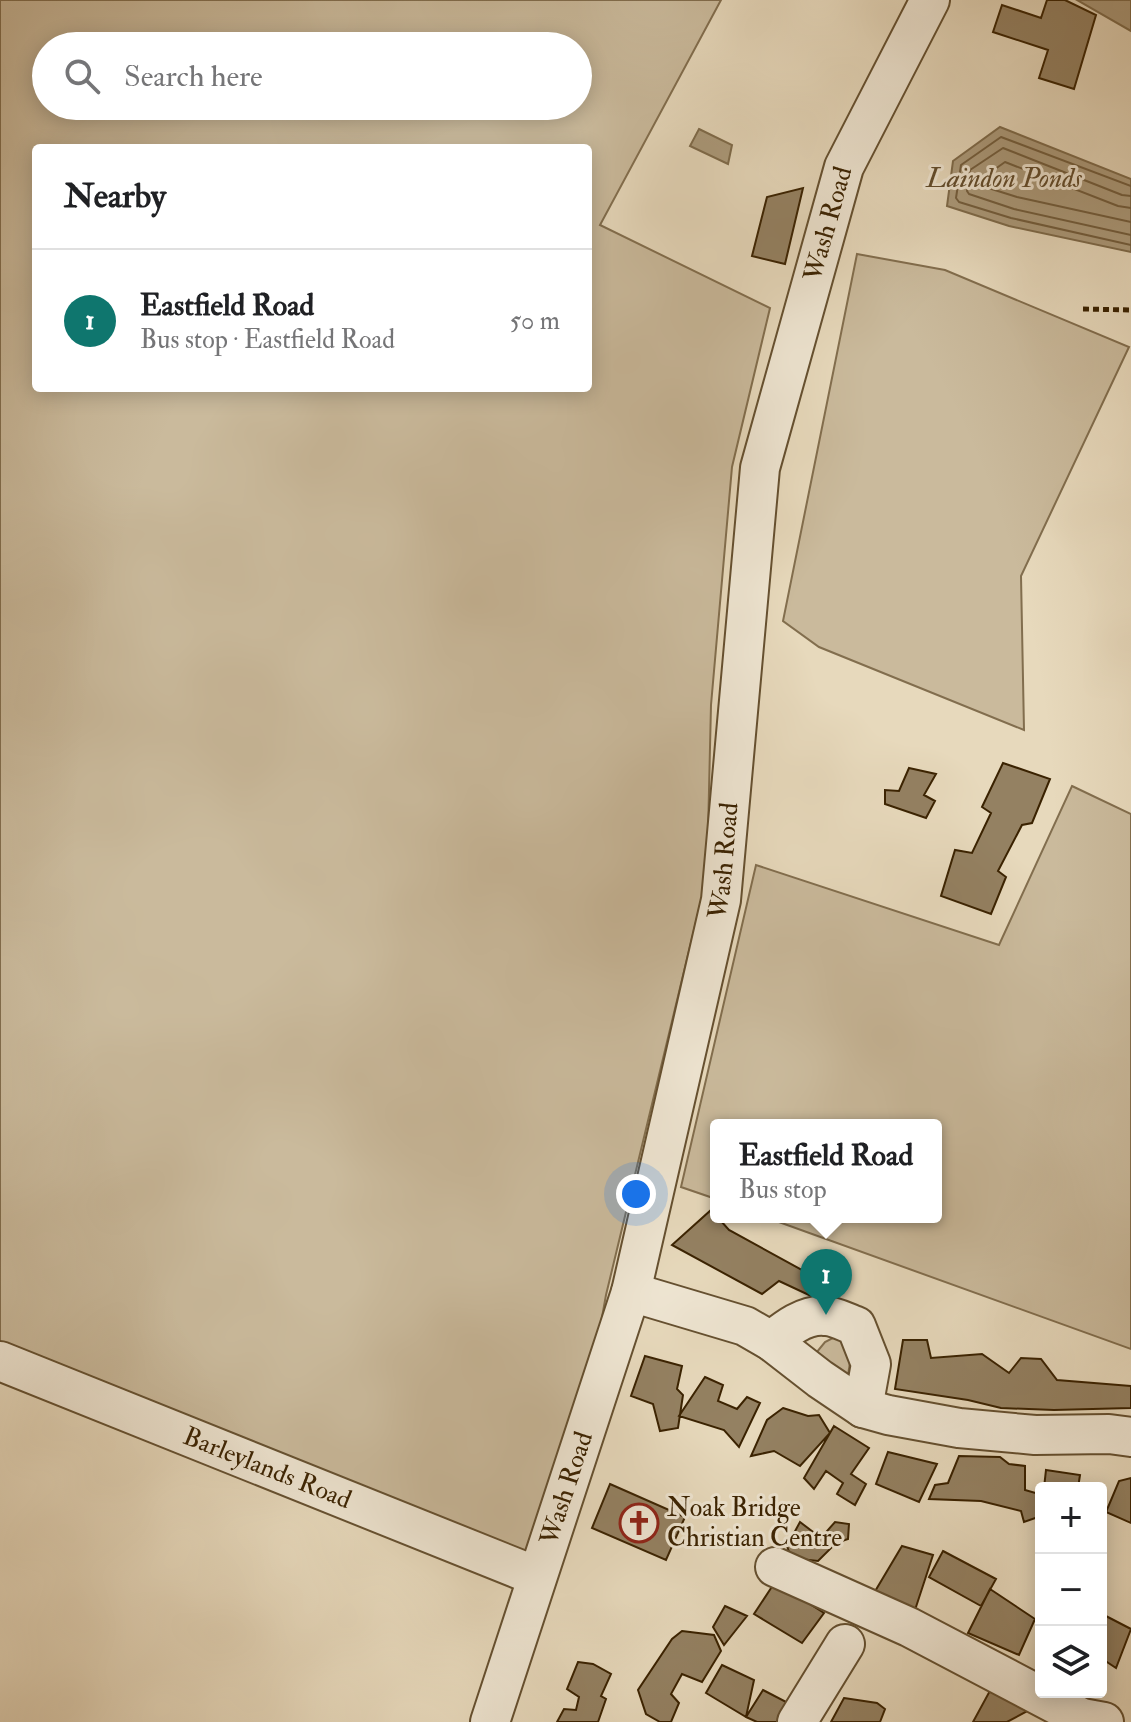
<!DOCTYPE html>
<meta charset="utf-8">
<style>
body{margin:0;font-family:"IM FELL Double Pica",serif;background:#f6f6f6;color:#202124}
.controls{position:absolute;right:24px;bottom:24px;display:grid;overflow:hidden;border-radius:8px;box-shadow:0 4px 20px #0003}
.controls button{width:72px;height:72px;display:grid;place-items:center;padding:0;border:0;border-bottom:2px solid #e0e0e0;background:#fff;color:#202124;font:40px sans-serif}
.you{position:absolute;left:636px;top:1194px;width:28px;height:28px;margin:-20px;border:6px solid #fff;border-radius:50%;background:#1a73e8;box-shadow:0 0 0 12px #1a73e833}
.badge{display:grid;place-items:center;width:52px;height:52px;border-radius:50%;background:#0f766e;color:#fff;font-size:26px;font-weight:700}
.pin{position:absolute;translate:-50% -66px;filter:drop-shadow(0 2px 4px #0008)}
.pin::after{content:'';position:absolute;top:42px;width:28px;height:24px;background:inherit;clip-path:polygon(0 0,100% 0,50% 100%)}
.popup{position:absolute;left:710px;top:1119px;width:232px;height:104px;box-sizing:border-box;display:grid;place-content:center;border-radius:8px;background:#fff;filter:drop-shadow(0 2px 6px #0005);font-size:26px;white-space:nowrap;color:#757577}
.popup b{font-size:30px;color:#202124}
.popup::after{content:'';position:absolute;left:50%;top:100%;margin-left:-16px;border:16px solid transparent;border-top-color:#fff}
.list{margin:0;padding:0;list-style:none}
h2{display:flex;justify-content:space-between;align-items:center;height:104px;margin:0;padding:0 32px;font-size:34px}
h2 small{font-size:26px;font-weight:400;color:#757577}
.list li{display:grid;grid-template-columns:52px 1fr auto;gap:24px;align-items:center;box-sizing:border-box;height:144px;padding:0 32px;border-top:2px solid #e0e0e0}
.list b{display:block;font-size:30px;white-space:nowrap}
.list p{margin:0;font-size:26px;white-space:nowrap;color:#757577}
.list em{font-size:26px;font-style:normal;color:#757577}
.icon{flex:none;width:44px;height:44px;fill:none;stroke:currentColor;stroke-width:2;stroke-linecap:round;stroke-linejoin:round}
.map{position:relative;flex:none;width:1131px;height:1722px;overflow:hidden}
.search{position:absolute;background:#fff;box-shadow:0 4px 20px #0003;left:32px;top:32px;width:560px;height:88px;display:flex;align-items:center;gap:20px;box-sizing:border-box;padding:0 28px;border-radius:44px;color:#757577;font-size:30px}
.panel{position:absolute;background:#fff;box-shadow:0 4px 20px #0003;left:32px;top:144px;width:560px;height:248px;border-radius:8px}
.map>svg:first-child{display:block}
</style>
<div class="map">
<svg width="1131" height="1722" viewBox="0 0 1131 1722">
<rect width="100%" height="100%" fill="#e7d9bc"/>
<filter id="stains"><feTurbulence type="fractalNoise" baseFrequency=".0025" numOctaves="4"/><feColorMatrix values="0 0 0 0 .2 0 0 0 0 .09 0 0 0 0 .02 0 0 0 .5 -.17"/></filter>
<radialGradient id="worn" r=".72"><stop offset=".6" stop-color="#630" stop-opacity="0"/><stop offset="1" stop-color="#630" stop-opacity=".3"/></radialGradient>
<!-- green -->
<path fill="#caba9c" stroke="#826e4e" stroke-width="2" fill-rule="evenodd" d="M0,0H721L600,225L770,308L732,467L711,705L707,876L606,1295L576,1462L536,1576L0,1363ZM46,46H578V106H46ZM36,148H588V388H36Z
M857,254L945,270L1129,347L1021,576L1024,730L819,647L783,621Z
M1072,786L1131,814V1349L765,1217H936V1125H716V1199L681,1187L756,865L999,945Z
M856,1326L848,1375L816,1353L825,1342Z"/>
<!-- water -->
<path fill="#ac9b7c" stroke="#7e6b4b" stroke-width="2" d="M1077,0H1131V31Z
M1000,127L1131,179V252L1009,226L947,206L953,161Z
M699,129L732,145L728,164L690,146Z"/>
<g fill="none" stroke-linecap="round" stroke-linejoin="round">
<!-- shore -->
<path stroke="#735e3e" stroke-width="2" d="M1131,186L1001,137L961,165L956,198L959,202L1011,218L1131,245
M1131,196L1122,195L1003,148L970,170L967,191L969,194L1014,209L1131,235
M1131,208L1118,206L1005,162L981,179L982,186L1017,197L1131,222"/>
</g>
<!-- building -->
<path fill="#948162" stroke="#3a2201" stroke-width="2" d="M1047,0H1065L1096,15L1074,89L1039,78L1048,50L993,32L1002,5L1041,18Z
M803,188L785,264L752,256L767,197Z
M1003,763L1050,779L1032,823L1022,825L998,871L1006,877L991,914L941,896L955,850L972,853L991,813L982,807Z
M909,768L936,774L924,795L935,801L926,818L885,804V790L899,791Z
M711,1210L729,1230L822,1281L811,1296L779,1281L762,1294L672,1245Z
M903,1340H927L931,1358L982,1354L1009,1373L1021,1358L1041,1359L1057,1380L1131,1386V1408L1054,1410L1001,1408L968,1400L895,1389Z
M645,1356L682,1366L677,1389L683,1395L678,1428L660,1431L653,1404L631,1396Z
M705,1377L723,1385L718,1401L737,1409L747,1397L760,1403L739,1447L724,1430L679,1416Z
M783,1408L808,1416L819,1415L830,1433L800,1466L774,1451L751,1456L767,1420Z
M834,1426L869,1448L851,1474L866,1484L855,1505L837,1494L843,1483L826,1471L814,1489L804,1478Z
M888,1452L937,1464L919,1502L876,1484Z
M959,1456L1000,1457L1009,1464L1025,1466V1490L1039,1494L1041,1516L1024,1522L1021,1511L981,1501L929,1499L935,1485L948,1483Z
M1046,1470L1080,1475L1078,1488H1044Z
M1131,1478V1523L1106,1512L1119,1481Z
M610,1484L685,1517L666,1560L592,1528Z
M800,1522L821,1538L835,1522L849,1524L848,1539L836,1543L818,1561L791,1558L787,1546Z
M902,1546L933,1555L915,1610L874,1593Z
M943,1551L996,1579L981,1606L929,1577Z
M775,1582L824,1613L802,1643L754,1614Z
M990,1589L1035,1619L1019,1655L968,1633Z
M725,1606L747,1616L724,1645L713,1627Z
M1102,1614L1131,1629L1116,1668L1101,1658Z
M682,1631L714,1635L721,1651L702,1682L682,1674L671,1694L679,1703L671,1722H660L646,1714L638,1690L672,1639Z
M578,1662L593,1664L611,1674L601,1696L606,1699L598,1722H557L564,1709L576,1710L579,1697L567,1689Z
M722,1665L754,1680L746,1717L706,1693Z
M992,1687L1033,1708L1007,1722H973Z
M763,1690L794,1706L781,1722H757L746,1717Z
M844,1698L877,1703L885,1709L880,1722H831Z"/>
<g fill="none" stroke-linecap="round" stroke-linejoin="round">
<defs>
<g id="minor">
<path d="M631,1292L745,1326L771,1341L820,1379L863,1408L888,1415L959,1428L1035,1435L1109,1434L1131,1437"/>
<path d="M771,1341C786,1329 805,1314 825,1316C835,1316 847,1323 856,1326L871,1364L863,1408"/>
<path id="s1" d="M0,1361L536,1576"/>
<path d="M775,1567L909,1627L1082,1718L1104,1722"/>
<path id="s2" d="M490,1722L631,1292L721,900L760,468L844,167L930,0"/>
<path d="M797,1722L845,1644"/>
</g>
</defs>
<!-- minor casing -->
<use href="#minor" stroke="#655030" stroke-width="42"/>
<!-- path -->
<path stroke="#3a2201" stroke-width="5" stroke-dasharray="6 4" stroke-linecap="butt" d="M1083,309L1131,310"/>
<!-- minor -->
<use href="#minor" stroke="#efe6d3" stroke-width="38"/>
</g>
<!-- icons -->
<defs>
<symbol id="church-ring" viewBox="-11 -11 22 22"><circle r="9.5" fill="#efe6d3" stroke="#8f2418" stroke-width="1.5"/><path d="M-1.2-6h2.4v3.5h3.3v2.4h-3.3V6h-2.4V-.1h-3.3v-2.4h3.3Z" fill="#8f2418"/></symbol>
</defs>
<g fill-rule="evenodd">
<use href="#church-ring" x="617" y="1501" width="44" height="44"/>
</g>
<g text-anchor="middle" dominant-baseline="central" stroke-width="6" stroke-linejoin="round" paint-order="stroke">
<!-- street labels -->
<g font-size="26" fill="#3a2201" stroke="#efe6d3">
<text stroke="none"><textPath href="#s2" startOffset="1542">Wash Road</textPath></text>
<text stroke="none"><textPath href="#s2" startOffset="894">Wash Road</textPath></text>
<text stroke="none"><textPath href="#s1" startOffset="288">Barleylands Road</textPath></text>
<text stroke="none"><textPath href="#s2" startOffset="246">Wash Road</textPath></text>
</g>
<!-- poi labels -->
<g font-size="26" fill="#3a2201" stroke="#efe6d3" text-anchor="start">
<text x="667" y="1508">Noak Bridge<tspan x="667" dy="30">Christian Centre</tspan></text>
</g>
<!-- water labels -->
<g font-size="28" font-style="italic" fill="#624c2c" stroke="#efe6d3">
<text x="1004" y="178">Laindon Ponds</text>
</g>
</g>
<rect width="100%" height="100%" filter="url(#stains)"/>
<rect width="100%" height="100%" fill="url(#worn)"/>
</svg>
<div class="controls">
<button>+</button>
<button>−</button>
<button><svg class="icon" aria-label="layers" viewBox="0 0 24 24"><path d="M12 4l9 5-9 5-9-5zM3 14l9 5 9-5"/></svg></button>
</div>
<div class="you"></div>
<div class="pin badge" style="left:826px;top:1315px">1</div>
<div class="popup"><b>Eastfield Road</b>Bus stop</div>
<div class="search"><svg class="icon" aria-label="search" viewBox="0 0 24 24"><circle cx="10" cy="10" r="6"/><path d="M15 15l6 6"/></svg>Search here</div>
<section class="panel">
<h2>Nearby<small></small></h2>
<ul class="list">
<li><span class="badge">1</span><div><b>Eastfield Road</b><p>Bus stop · Eastfield Road</p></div><em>50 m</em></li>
</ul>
</section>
</div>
